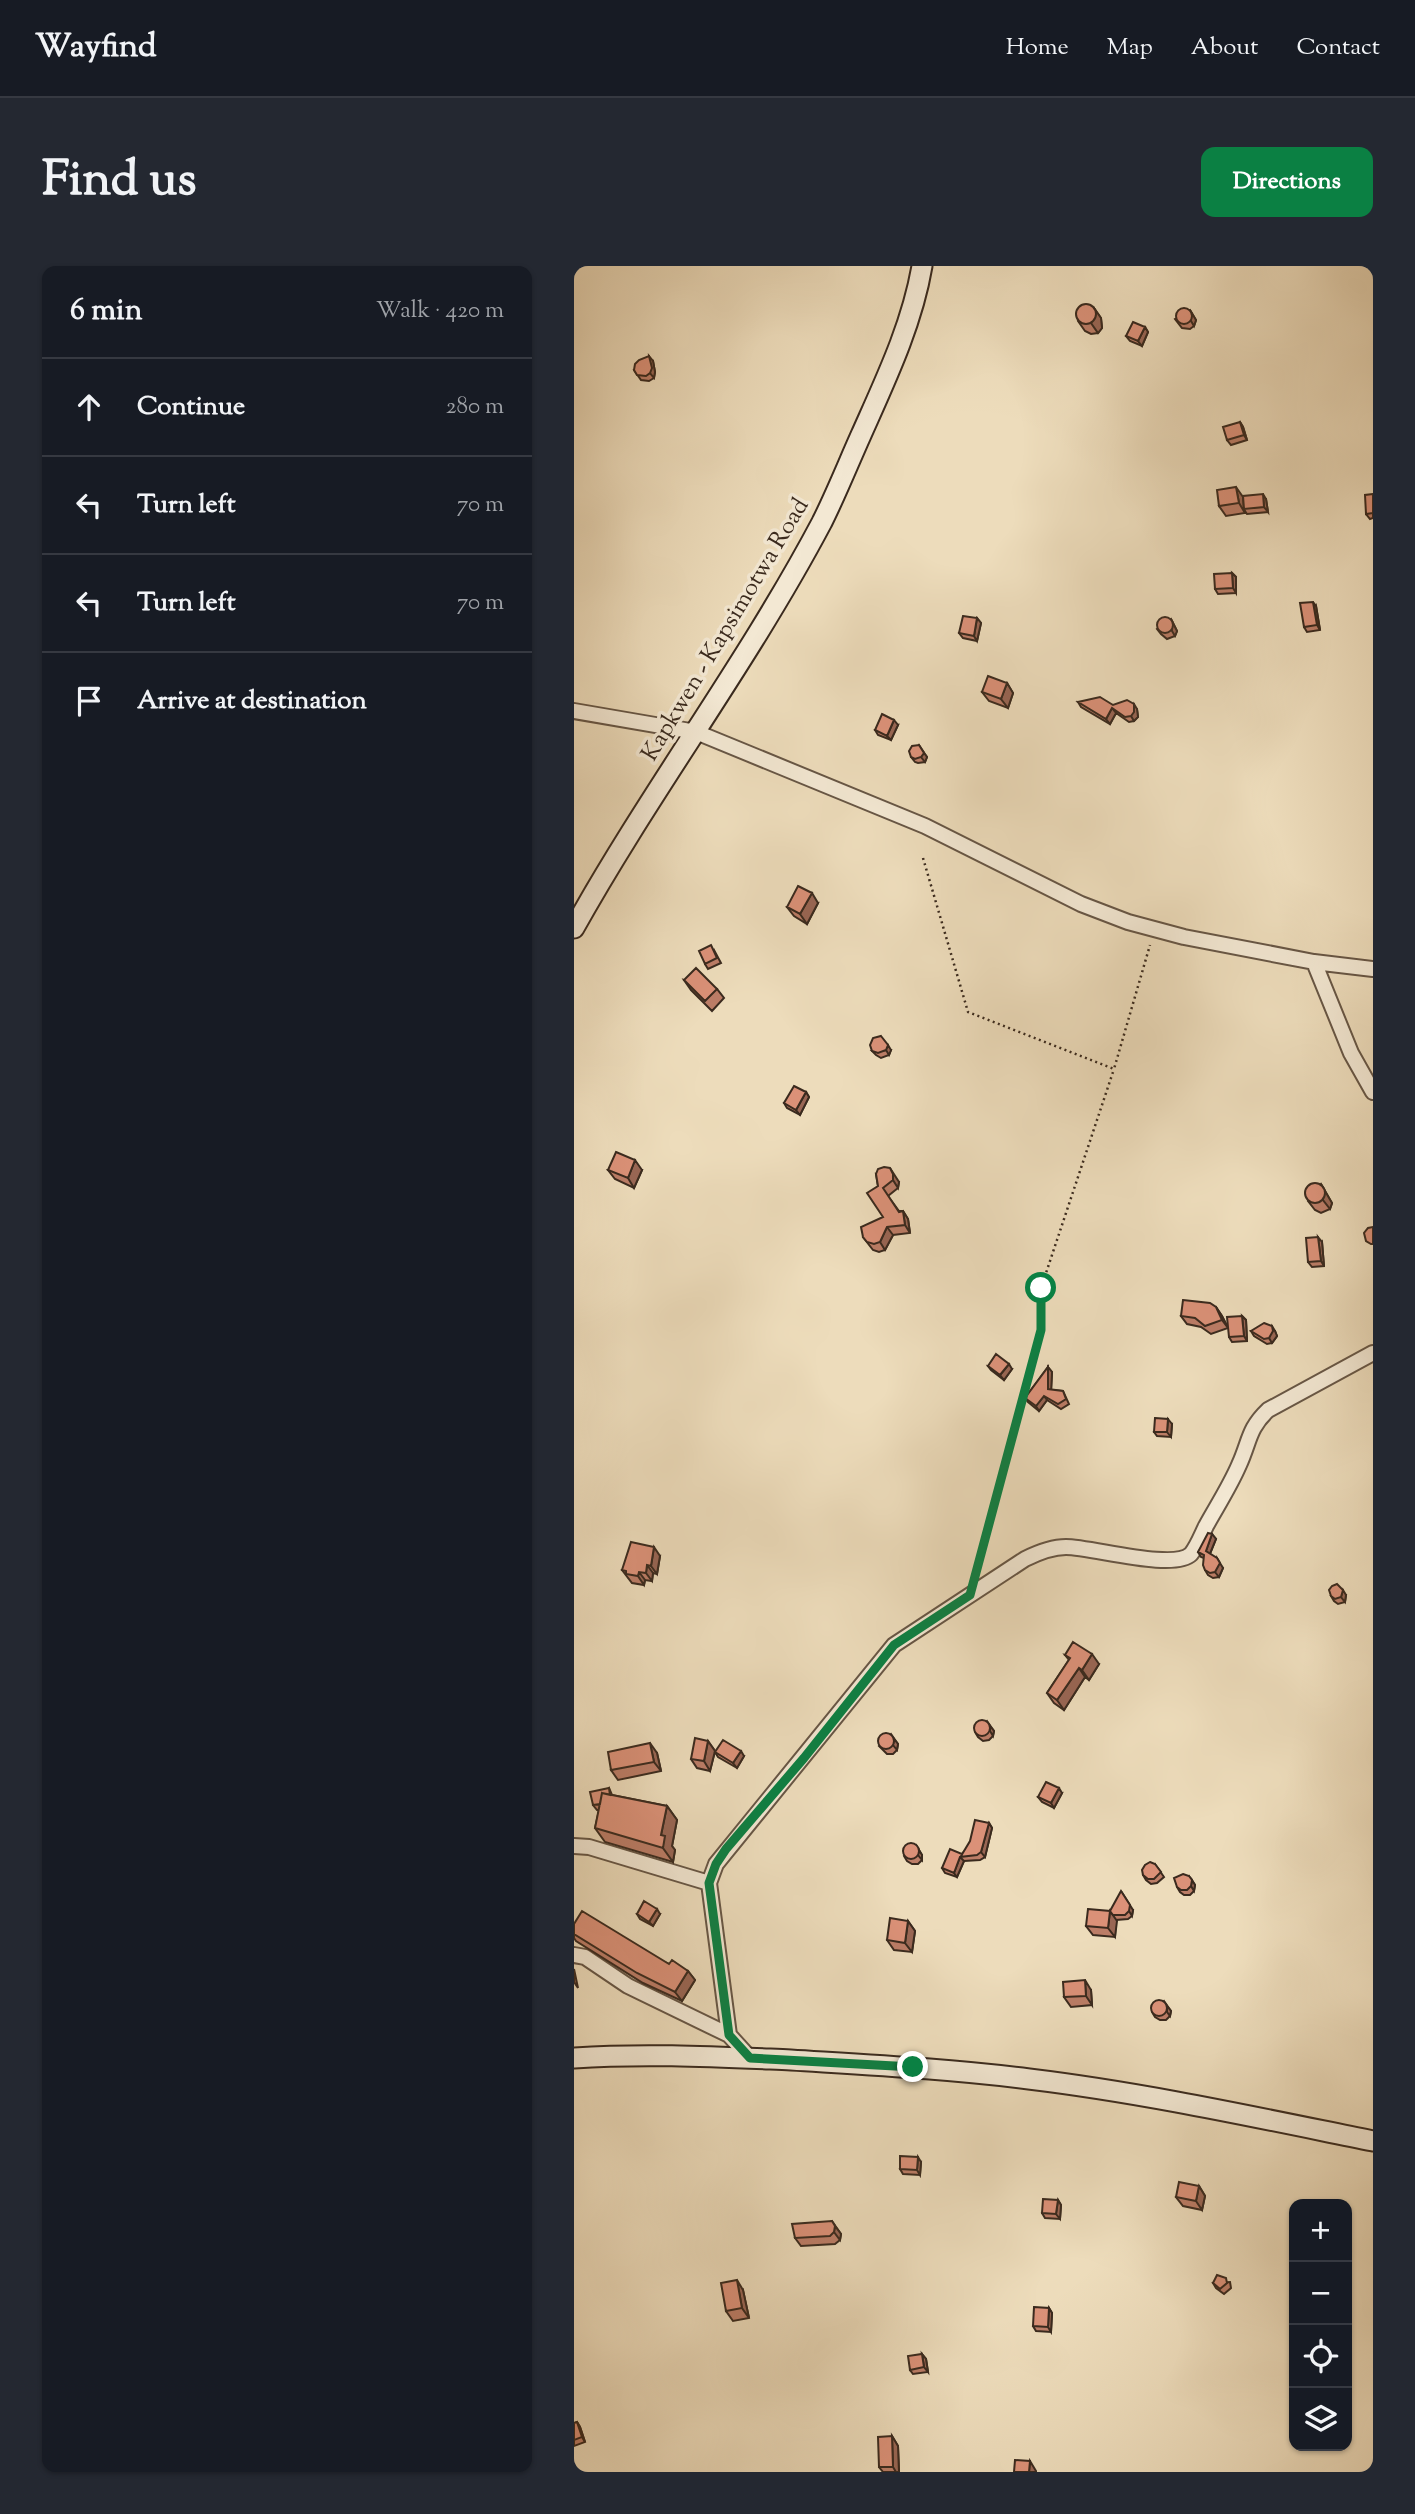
<!DOCTYPE html>
<meta charset="utf-8">
<style>
body{margin:0;font-family:"Sorts Mill Goudy",serif;background:#242831;color:#f1f3f6}
.controls{position:absolute;right:21px;bottom:21px;display:grid;overflow:hidden;border-radius:14px;box-shadow:0 2px 5px #0004}
.controls button{width:63px;height:63px;display:grid;place-items:center;padding:0;border:0;border-bottom:2px solid #363941;background:#171b24;color:#f1f3f6;font:35px sans-serif}
.stop{position:absolute;width:21px;height:21px;margin:-16px;border:5px solid #0b8043;border-radius:50%;background:#fff}
.stop.end{background:#0b8043;border-color:#fff;box-shadow:0 2px 7px #0008}
.list{margin:0;padding:0;list-style:none}
h2{display:flex;justify-content:space-between;align-items:center;height:91px;margin:0;padding:0 28px;font-size:30px}
h2 small{font-size:23px;font-weight:400;color:#9ea1a6}
.list li{display:grid;grid-template-columns:46px 1fr auto;gap:21px;align-items:center;box-sizing:border-box;height:98px;padding:0 28px;border-top:2px solid #363941}
.list b{display:block;font-size:26px;white-space:nowrap}
.list em{font-size:23px;font-style:normal;color:#9ea1a6}
.icon{flex:none;width:38px;height:38px;fill:none;stroke:currentColor;stroke-width:2;stroke-linecap:round;stroke-linejoin:round}
.map{position:relative;flex:none;width:799px;height:2206px;overflow:hidden;border-radius:14px}
header{display:flex;align-items:center;gap:42px;box-sizing:border-box;height:98px;padding:0 35px;background:#171b24;border-bottom:2px solid #363941}
header strong{font-size:33px}
nav{display:flex;gap:38px;margin-inline-start:auto;font-size:24px}
.intro{display:flex;align-items:center;justify-content:space-between;box-sizing:border-box;height:168px;padding:0 42px}
h1{margin:0;font-size:49px}
.button{padding:18px 32px;border-radius:14px;background:#0b8043;color:#fff;font-size:24px;font-weight:700}
main{display:flex;gap:42px;padding:0 42px}
aside{flex:1;background:#171b24;border-radius:14px;box-shadow:0 2px 5px #0004}
.map>svg:first-child{display:block}
</style>
<header>
<strong>Wayfind</strong>
<nav><a>Home</a><a>Map</a><a>About</a><a>Contact</a></nav>
</header>
<div class="intro"><h1>Find us</h1><a class="button">Directions</a></div>
<main>
<aside>
<h2>6 min<small>Walk · 420 m</small></h2>
<ul class="list">
<li><svg class="icon" aria-label="ahead" viewBox="0 0 24 24"><path d="M12 20V5M6 11l6-6 6 6"/></svg><div><b>Continue</b></div><em>280 m</em></li>
<li><svg class="icon" aria-label="left" viewBox="0 0 24 24"><path d="M17 20v-9H6M10 6l-5 5 5 5"/></svg><div><b>Turn left</b></div><em>70 m</em></li>
<li><svg class="icon" aria-label="left" viewBox="0 0 24 24"><path d="M17 20v-9H6M10 6l-5 5 5 5"/></svg><div><b>Turn left</b></div><em>70 m</em></li>
<li><svg class="icon" aria-label="arrive" viewBox="0 0 24 24"><path d="M6 21V4h12l-3 4 3 4H6"/></svg><div><b>Arrive at destination</b></div></li>
</ul>
</aside>
<div class="map">
<svg width="799" height="2206" viewBox="0 0 799 2206">
<rect width="100%" height="100%" fill="#eddcbb"/>
<filter id="stains"><feTurbulence type="fractalNoise" baseFrequency=".00286" numOctaves="4"/><feColorMatrix values="0 0 0 0 .2 0 0 0 0 .09 0 0 0 0 .02 0 0 0 .5 -.17"/></filter>
<radialGradient id="worn" r=".72"><stop offset=".6" stop-color="#630" stop-opacity="0"/><stop offset="1" stop-color="#630" stop-opacity=".3"/></radialGradient>
<g fill="none" stroke-linecap="round" stroke-linejoin="round">
<defs>
<path id="street" d="M0,445L122,466L351,560L507,638L554,656L610,671L740,696L777,787L799,826
M740,696L799,703
M0,1580L15,1581L135,1617
M0,1689L11,1691L54,1720L155,1769L176,1792
M155,1769L135,1617L142,1598L320,1379L451,1293C463,1287 478,1281 492,1281C518,1281 600,1305 617,1288C623,1281 628,1268 632,1260C643,1240 656,1220 665,1199C676,1175 674,1163 694,1144L799,1087"/>
<path id="secondary" d="M0,662C77,524 174,396 248,256C262,228 274,198 287,169C311,115 338,59 348,0
M0,1792C72,1787 145,1791 217,1794C297,1799 376,1803 455,1813C571,1827 685,1852 799,1875"/>
</defs>
<!-- street casing -->
<use href="#street" stroke="#675645" stroke-width="18"/>
<!-- secondary casing -->
<use href="#secondary" stroke="#3a2a1e" stroke-width="23"/>
<!-- path -->
<path stroke="#3a2a1e" stroke-width="2.5" stroke-dasharray="2 3.5" stroke-linecap="butt" d="M349,592L394,746L540,803L576,679
M403,1305L467,1064V1022L540,803"/>
<!-- street -->
<use href="#street" stroke="#f3e8d3" stroke-width="14"/>
<!-- secondary -->
<use href="#secondary" stroke="#f3e8d3" stroke-width="19"/>
</g>
<!-- wall -->
<path fill="#bc7d67" stroke="#3a2a1e" stroke-width="2" d="M520,42L527,52L528,62L524,67L517,68L511,65L504,55Z
M616,44L622,54L620,60L616,63L608,62L601,53Z
M571,61L574,66L568,80L556,75L552,70Z
M79,95L81,106L80,112L75,115L67,114L60,104Z
M666,156L669,161L673,174L657,179L653,174Z
M799,228V252L796,253L792,248Z
M669,231L692,233L694,246L673,248L671,245V247L652,250L645,240Z
M658,307L662,311V327L644,328L641,323Z
M742,340L746,364L733,366L730,361Z
M403,352L407,357L403,375L389,372L385,367Z
M597,353L603,365L601,370L593,373L587,368L583,363Z
M433,417L439,427L434,442L415,435L408,426Z
M504,436L539,439L563,443L564,451L560,455L555,456L542,447L536,458L507,441Z
M324,459L317,474L304,469L301,464Z
M345,479L353,491L351,496L344,497L341,496L337,491Z
M244,637L233,658L220,650L213,641Z
M140,684L147,697L134,703L131,698Z
M110,714L143,723L150,732L138,745L117,724Z
M317,784L315,789L307,792L302,789L298,785Z
M232,826L235,831L226,849L213,842L210,837Z
M34,904H68L60,922L41,913Z
M302,908L325,916L324,922L314,930L325,945H329L334,953L336,967L319,969L311,984L305,986L299,984L289,971L309,951Z
M747,918L758,937L756,943L747,947L741,944L734,935Z
M748,976L750,1000L738,1001L734,996Z
M642,1041L648,1050L654,1062L637,1068L627,1061L613,1058L607,1050Z
M668,1050L672,1054L673,1075L658,1076L655,1071Z
M677,1065H701L703,1070L698,1077L693,1078L680,1070Z
M414,1100L438,1103L430,1114L417,1104Z
M474,1101L478,1106L477,1124L489,1125L495,1138L487,1143L473,1134L465,1145L454,1136L451,1132Z
M598,1158L597,1171L583,1170L580,1166Z
M638,1268L642,1273L636,1288L649,1302L645,1311L639,1312L634,1309L631,1304L630,1292L627,1291L624,1286Z
M86,1290L83,1308L79,1307L78,1315L71,1314L70,1319L58,1317L48,1304Z
M772,1329L771,1336L764,1338L760,1335L757,1330Z
M491,1389L525,1398L515,1414L511,1411L490,1444L480,1437L473,1427L495,1394Z
M413,1455L420,1465L419,1470L415,1474L409,1475L404,1471L401,1466Z
M317,1468L324,1478L323,1484L319,1488H313L305,1480Z
M134,1475L141,1485L136,1505L123,1502L117,1493Z
M141,1486L170,1490L163,1502L144,1491Z
M83,1487L87,1505L44,1514L37,1504Z
M35,1522L38,1529L93,1540L103,1554L98,1580L101,1584L99,1596L31,1576L21,1562L25,1544H23L19,1539Z
M488,1527L480,1542L468,1536L464,1531Z
M415,1557L418,1562L411,1591L406,1594L390,1595L383,1611L371,1607L368,1602L388,1588Z
M342,1579L348,1589V1594L344,1598H338L333,1595L330,1590Z
M581,1598L590,1611L583,1617L577,1618L572,1614L569,1609Z
M615,1610L621,1619L620,1625L616,1629H610L606,1626L603,1621Z
M559,1644L558,1650L554,1653L542,1654L541,1671L519,1669L512,1660L536,1645Z
M63,1648H86L79,1660L66,1653Z
M334,1655L341,1665L338,1686L320,1684L313,1674Z
M0,1658L95,1698L114,1705L121,1714L108,1735L69,1717L2,1675L0,1672V1674Z
M517,1724L518,1739L497,1741L490,1731Z
M590,1735L597,1745L596,1750L592,1754H586L581,1751L578,1746Z
M347,1896L346,1909L329,1908L326,1903Z
M625,1920L631,1930L628,1944L609,1940L602,1931Z
M484,1934L487,1939L486,1953L471,1952L468,1947Z
M258,1955L267,1968L266,1974L261,1978L227,1980L221,1972Z
M656,2016L657,2022L650,2028L642,2022L639,2017Z
M169,2024L175,2052L159,2055L152,2045Z
M475,2042L478,2047L477,2066L462,2065L459,2060Z
M348,2088L352,2093L354,2106L339,2108L336,2104Z
M3,2156L6,2161L11,2176L0,2180V2157Z
M318,2170L324,2180L325,2206H309L305,2201Z"/>
<!-- shaded-wall -->
<path fill="#996654" stroke="#3a2a1e" stroke-width="2" d="M520,42L527,52L528,62L524,67L517,57Z
M616,44L622,54L620,60L617,55Z
M571,61L574,66L568,80L564,75Z
M75,90L79,95L81,106L80,112L76,107Z
M666,156L669,161L673,174L670,169Z
M662,221L669,231L670,243L671,247L665,237Z
M689,228L692,233L694,246L690,241Z
M658,307L662,311V327L659,322Z
M739,336L742,340L746,364L743,359Z
M403,352L407,357L403,375L400,370Z
M597,353L603,365L601,370L598,365Z
M433,417L439,427L434,442L427,433Z
M560,438L563,443L564,451L560,455L557,450Z
M538,442L542,447L536,458L532,453Z
M320,454L324,459L317,474L313,470Z
M350,487L353,491L351,496L347,491Z
M238,627L244,637L233,658L226,648Z
M314,779L317,784L315,789L312,784Z
M232,826L235,831L226,849L222,844Z
M61,894L68,904L60,922L54,912Z
M316,902L325,916L324,922L319,914Z
M747,918L758,937L756,943L749,934Z
M329,945L334,953L336,967L331,959Z
M313,961L319,969L311,984L306,976Z
M744,971L748,976L750,1000L747,995Z
M642,1041L648,1050L654,1062L648,1054Z
M668,1050L672,1054L673,1075L670,1070Z
M698,1060L701,1065L703,1070L698,1077L695,1072Z
M435,1098L438,1103L430,1114L426,1109Z
M474,1101L478,1106L477,1128L474,1123Z
M470,1130L473,1134L465,1145L462,1140Z
M594,1153L598,1158L597,1171L593,1166Z
M638,1268L642,1273L635,1290L632,1285Z
M80,1281L86,1290L83,1308L77,1300Z
M643,1292L649,1302L645,1311L641,1306Z
M73,1299L79,1307L78,1315L72,1307Z
M65,1306L71,1314L70,1319L64,1310Z
M769,1324L772,1329L771,1336L767,1331Z
M518,1388L525,1398L515,1414L508,1404Z
M505,1402L511,1411L490,1444L483,1434Z
M416,1460L420,1465L419,1470L416,1465Z
M320,1473L324,1478L323,1484L319,1479Z
M134,1475L141,1485L136,1505L130,1495Z
M76,1477L83,1487L87,1505L80,1496Z
M167,1485L170,1490L163,1502L159,1497Z
M485,1522L488,1527L480,1542L477,1537Z
M93,1540L103,1554L98,1580L101,1584L99,1596L89,1582L87,1569Z
M415,1557L418,1562L411,1591L407,1586Z
M345,1584L348,1589V1594L344,1589Z
M386,1591L390,1595L383,1611L380,1607Z
M618,1614L621,1619L620,1625L617,1620Z
M547,1625L559,1644L558,1650L555,1645Z
M83,1643L86,1648L79,1660L75,1656Z
M536,1645L543,1655L541,1671L534,1662Z
M334,1655L341,1665L338,1686L331,1677Z
M0,1703L4,1722L0,1716Z
M114,1705L121,1714L108,1735L101,1726Z
M511,1714L517,1724L518,1739L512,1730Z
M593,1740L597,1745L596,1750L593,1746Z
M344,1891L347,1896L346,1909L343,1904Z
M625,1920L631,1930L628,1944L622,1935Z
M484,1934L487,1939L486,1953L482,1948Z
M261,1960L267,1968L266,1974L260,1966Z
M163,2014L169,2024L175,2052L168,2042Z
M475,2042L478,2047L477,2066L474,2061Z
M348,2088L352,2093L354,2106L350,2101Z
M3,2156L6,2161L11,2176L8,2171Z
M318,2170L324,2180L325,2206H322L319,2201Z
M456,2195L462,2205V2206H455Z"/>
<!-- building -->
<path fill="#db9178" stroke="#3a2a1e" stroke-width="2" d="M502 48a10 10 0 1 1 20 0a10 10 0 1 1-20 0Z
M602 50a8 8 0 1 1 16 0a8 8 0 1 1-16 0Z
M559,56L571,61L564,75L552,70Z
M75,90L78,102L76,107L72,110L63,109L60,104L61,98L65,94Z
M666,156L670,169L653,174L649,161Z
M662,221L665,237L645,240L643,224Z
M689,228L690,241L670,243L669,230Z
M799,228V247L792,248L791,229Z
M658,307L659,322L641,323L640,308Z
M739,336L743,359L730,361L726,337Z
M389,350L403,352L400,370L385,367Z
M583 359a8 8 0 1 1 16 0a8 8 0 1 1-16 0Z
M414,410L433,417L427,433L408,426Z
M526,431L539,439L553,434L560,438V446L557,450L551,451L538,442L532,453L504,436Z
M308,448L320,454L313,470L301,464Z
M345,479L350,487L347,491L341,493L337,491L335,485L338,480Z
M224,620L238,627L226,648L213,641Z
M137,679L143,692L131,698L125,685Z
M122,702L143,723L131,735L110,714Z
M307,770L314,779L312,784L304,787L298,785L296,779L299,772Z
M220,820L232,826L222,844L210,837Z
M42,886L61,894L54,912L34,904Z
M310,901L316,902L319,908V914L309,922L325,946L329,945L331,959L313,961L306,976L300,978L293,976L289,971L287,961L309,951L293,927L304,920L302,908L304,903Z
M731 927a10 10 0 1 1 20 0a10 10 0 1 1-20 0Z
M799,961V978H797L792,975L790,967L794,962Z
M744,971L747,995L734,996L732,972Z
M609,1034L636,1037L642,1041L648,1054L631,1060L621,1052L607,1050Z
M668,1050L670,1070L655,1071L653,1051Z
M690,1057L698,1060L699,1065L695,1072L690,1073L677,1065Z
M422,1088L435,1098L426,1109L414,1100Z
M474,1101V1123L489,1125L492,1133L484,1138L470,1130L462,1140L451,1132Z
M581,1152L594,1153L593,1166H580Z
M634,1267L638,1268L632,1285L643,1292L646,1297L641,1306L636,1307L631,1304L629,1299L630,1289L624,1286Z
M57,1276L80,1281L77,1300L73,1299L72,1307L65,1306L64,1310L52,1308V1305L48,1304Z
M763,1318L769,1324L767,1331L761,1333L757,1330L755,1324L758,1320Z
M499,1376L518,1388L508,1404L505,1402L483,1434L473,1427L496,1392L491,1389Z
M400 1462a8 8 0 1 1 16 0a8 8 0 1 1-16 0Z
M304 1475a8 8 0 1 1 16 0a8 8 0 1 1-16 0Z
M121,1472L134,1475L130,1495L117,1493Z
M149,1474L167,1485L159,1497L141,1486Z
M76,1477L80,1496L37,1504L34,1486Z
M472,1516L485,1522L477,1537L464,1531Z
M35,1522L36,1529L28,1527L26,1538L19,1539L16,1526Z
M28,1527L93,1540L87,1569L91,1570L89,1582L21,1562Z
M401,1554L415,1557L407,1586L403,1589L386,1591L380,1607L368,1602L376,1583L388,1588L387,1590L396,1575Z
M329 1585a8 8 0 1 1 16 0a8 8 0 1 1-16 0Z
M576,1596L581,1598L587,1606L580,1613H574L569,1609L568,1604L571,1599Z
M609,1608L615,1610L618,1614L617,1620L613,1624H607L603,1621L600,1612Z
M547,1625L556,1639L555,1645L551,1649H539L536,1645Z
M70,1635L83,1643L75,1656L63,1648Z
M514,1643L536,1645L534,1662L512,1660Z
M8,1645L95,1698L98,1694L114,1705L101,1726L63,1707L0,1668V1658Z
M316,1652L334,1655L331,1677L313,1674Z
M511,1714L512,1730L490,1731L489,1716Z
M577 1742a8 8 0 1 1 16 0a8 8 0 1 1-16 0Z
M326,1890L344,1891L343,1904L326,1903Z
M605,1916L625,1920L622,1935L602,1931Z
M469,1933L484,1934L482,1948L468,1947Z
M258,1955L261,1960L260,1966L256,1970L221,1972L218,1958Z
M643,2009L652,2012L653,2017L646,2023L639,2017Z
M163,2014L168,2042L152,2045L147,2017Z
M460,2041L475,2042L474,2061L459,2060Z
M348,2088L350,2101L336,2104L334,2090Z
M3,2156L8,2171L0,2174V2157Z
M318,2170L319,2201H305L304,2171Z
M441,2194L456,2195L455,2206H440Z"/>
<g fill="none" stroke-linecap="round" stroke-linejoin="round">
<!-- route -->
<path stroke="#0b8043" stroke-width="9" d="M339,1801L176,1792L155,1769L135,1617L142,1598L152,1583L230,1492L320,1379L396,1329L467,1064V1022"/>
</g>
<g text-anchor="middle" dominant-baseline="central" stroke-width="7" stroke-linejoin="round" paint-order="stroke">
<!-- street labels -->
<g font-size="24" fill="#3a2a1e" stroke="#f3e8d3">
<text transform="translate(152 364) rotate(-59)">Kapkwen - Kapsimotwa Road</text>
</g>
</g>
<rect width="100%" height="100%" filter="url(#stains)"/>
<rect width="100%" height="100%" fill="url(#worn)"/>
</svg>
<div class="controls">
<button>+</button>
<button>−</button>
<button><svg class="icon" aria-label="locate" viewBox="0 0 24 24"><circle cx="12" cy="12" r="6"/><path d="M12 2v4M12 18v4M2 12h4M18 12h4"/></svg></button>
<button><svg class="icon" aria-label="layers" viewBox="0 0 24 24"><path d="M12 4l9 5-9 5-9-5zM3 14l9 5 9-5"/></svg></button>
</div>
<div class="stop" style="left:467px;top:1022px"></div>
<div class="stop end" style="left:339px;top:1801px"></div>
</div>
</main>
